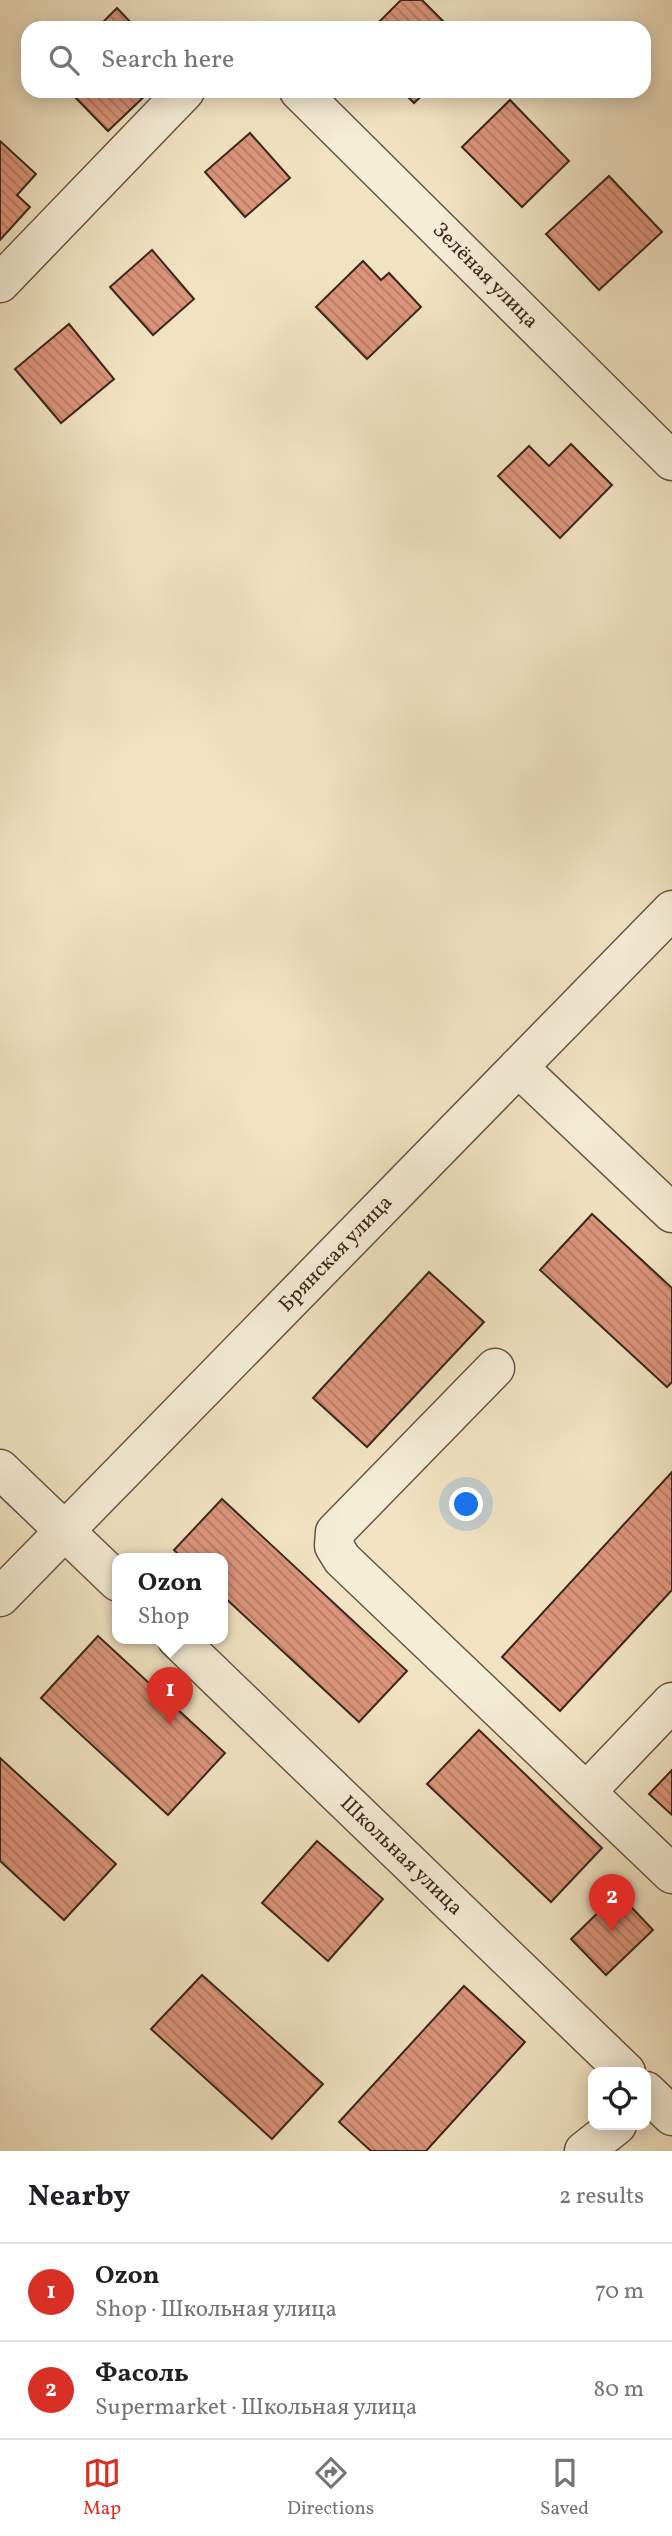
<!DOCTYPE html>
<meta charset="utf-8">
<style>
body{margin:0;font-family:Vollkorn,serif;background:#f2f2f2;color:#202124}
.controls{position:absolute;right:21px;bottom:21px;display:grid;overflow:hidden;border-radius:14px;box-shadow:0 4px 18px #0003}
.controls button{width:63px;height:63px;display:grid;place-items:center;padding:0;border:0;border-bottom:2px solid #e0e0e0;background:#fff;color:#202124;font:35px sans-serif}
.you{position:absolute;left:467px;top:1505px;width:24px;height:24px;margin:-18px;border:5px solid #fff;border-radius:50%;background:#1a73e8;box-shadow:0 0 0 10px #1a73e833}
.badge{display:grid;place-items:center;width:46px;height:46px;border-radius:50%;background:#d93025;color:#fff;font-size:23px;font-weight:700}
.pin{position:absolute;translate:-50% -58px;filter:drop-shadow(0 2px 4px #0008)}
.pin::after{content:'';position:absolute;top:37px;width:24px;height:21px;background:inherit;clip-path:polygon(0 0,100% 0,50% 100%)}
.popup{position:absolute;left:112px;top:1553px;width:116px;height:91px;box-sizing:border-box;display:grid;place-content:center;border-radius:14px;background:#fff;filter:drop-shadow(0 2px 5px #0005);font-size:23px;white-space:nowrap;color:#757577}
.popup b{font-size:26px;color:#202124}
.popup::after{content:'';position:absolute;left:50%;top:100%;margin-left:-14px;border:14px solid transparent;border-top-color:#fff}
.list{margin:0;padding:0;list-style:none}
h2{display:flex;justify-content:space-between;align-items:center;height:91px;margin:0;padding:0 28px;font-size:30px}
h2 small{font-size:23px;font-weight:400;color:#757577}
.list li{display:grid;grid-template-columns:46px 1fr auto;gap:21px;align-items:center;box-sizing:border-box;height:98px;padding:0 28px;border-top:2px solid #e0e0e0}
.list b{display:block;font-size:26px;white-space:nowrap}
.list p{margin:0;font-size:23px;white-space:nowrap;color:#757577}
.list em{font-size:23px;font-style:normal;color:#757577}
.icon{flex:none;width:38px;height:38px;fill:none;stroke:currentColor;stroke-width:2;stroke-linecap:round;stroke-linejoin:round}
.map{position:relative;flex:none;width:672px;height:2151px;overflow:hidden}
.search{position:absolute;background:#fff;box-shadow:0 4px 18px #0003;left:21px;right:21px;top:21px;height:77px;display:flex;align-items:center;gap:18px;box-sizing:border-box;padding:0 24px;border-radius:21px;color:#757577;font-size:26px}
.sheet{height:287px;background:#fff}
nav{display:flex;justify-content:space-around;align-items:center;box-sizing:border-box;height:98px;border-top:2px solid #e0e0e0;background:#fff;font-size:19px;color:#757577}
nav a{display:grid;justify-items:center;gap:4px}
nav .on{color:#d93025}
.map>svg:first-child{display:block}
</style>
<div class="map">
<svg width="672" height="2151" viewBox="0 0 672 2151">
<defs>
<pattern id="building-back-hatch" width="6" height="6" patternUnits="userSpaceOnUse" patternTransform="scale(1.75)"><rect width="6" height="6" fill="#dc957b"/><path d="M-1 5l2 2M0 0l6 6M5-1l2 2" fill="none" stroke="#b47a64"/></pattern>
</defs>
<rect width="100%" height="100%" fill="#f1e3c2"/>
<filter id="stains"><feTurbulence type="fractalNoise" baseFrequency=".00286" numOctaves="4"/><feColorMatrix values="0 0 0 0 .2 0 0 0 0 .09 0 0 0 0 .02 0 0 0 .5 -.17"/></filter>
<radialGradient id="worn" r=".72"><stop offset=".6" stop-color="#630" stop-opacity="0"/><stop offset="1" stop-color="#630" stop-opacity=".3"/></radialGradient>
<!-- building -->
<path fill="url(#building-back-hatch)" stroke="#3c271d" stroke-width="2" d="M401,0H422L450,28H373Z
M117,8L136,28H97Z
M69,91H150L108,131Z
M402,91H427L414,103Z
M510,100L569,161L522,207L462,147Z
M250,133L290,178L245,217L205,172Z
M0,141L36,174L17,195L30,207L0,240Z
M609,176L662,232L599,290L546,234Z
M152,250L194,299L153,335L110,287Z
M363,261L381,280L389,273L421,307L367,359L316,307Z
M69,324L114,379L61,423L15,369Z
M571,444L612,485L560,538L498,476L529,446L549,466Z
M592,1214L672,1288V1382L667,1387L540,1270Z
M429,1272L484,1322L367,1447L313,1398Z
M672,1472V1590L560,1711L502,1657Z
M222,1499L407,1671L359,1722L222,1595V1559H183L174,1550Z
M98,1636L225,1753L168,1815L41,1698Z
M479,1730L602,1848L551,1902L427,1784Z
M0,1758L116,1864L64,1920L0,1861Z
M672,1770V1815L649,1794Z
M317,1841L383,1899L328,1961L262,1903Z
M618,1893L653,1930L606,1975L571,1939Z
M202,1975L323,2084L272,2139L151,2029Z
M464,1986L525,2042L426,2151H371L339,2122Z"/>
<g fill="none" stroke-linecap="round" stroke-linejoin="round">
<defs>
<path id="minor" d="M299,91L672,461
M0,283L185,91
M518,1067L672,1213
M495,1368L335,1532L334,1546L342,1559L672,1874
M0,1469L118,1582
M0,1597L672,910
M177,1639L626,2072
M586,1792L672,1702
M646,2091L672,2116
M584,2151L617,2125"/>
</defs>
<!-- minor casing -->
<use href="#minor" stroke="#695646" stroke-width="41"/>
<!-- minor -->
<use href="#minor" stroke="#f6edd7" stroke-width="38"/>
</g>
<g text-anchor="middle" dominant-baseline="central" stroke-width="7" stroke-linejoin="round" paint-order="stroke">
<!-- street labels -->
<g font-size="21" fill="#3c271d" stroke="#f6edd7">
<text transform="translate(485 276) rotate(45)">Зелёная улица</text>
<text transform="translate(336 1254) rotate(-46)">Брянская улица</text>
<text transform="translate(401 1856) rotate(44)">Школьная улица</text>
</g>
</g>
<rect width="100%" height="100%" filter="url(#stains)"/>
<rect width="100%" height="100%" fill="url(#worn)"/>
</svg>
<div class="controls">
<button><svg class="icon" aria-label="locate" viewBox="0 0 24 24"><circle cx="12" cy="12" r="6"/><path d="M12 2v4M12 18v4M2 12h4M18 12h4"/></svg></button>
</div>
<div class="you"></div>
<div class="pin badge" style="left:170px;top:1725px">1</div>
<div class="popup"><b>Ozon</b>Shop</div>
<div class="pin badge" style="left:612px;top:1932px">2</div>
<div class="search"><svg class="icon" aria-label="search" viewBox="0 0 24 24"><circle cx="10" cy="10" r="6"/><path d="M15 15l6 6"/></svg>Search here</div>
</div>
<section class="sheet">
<h2>Nearby<small>2 results</small></h2>
<ul class="list">
<li><span class="badge">1</span><div><b>Ozon</b><p>Shop · Школьная улица</p></div><em>70 m</em></li>
<li><span class="badge">2</span><div><b>Фасоль</b><p>Supermarket · Школьная улица</p></div><em>80 m</em></li>
</ul>
</section>
<nav>
<a class="on"><svg class="icon" aria-label="map" viewBox="0 0 24 24"><path d="M3 6l6-2 6 2 6-2v14l-6 2-6-2-6 2zM9 4v14M15 6v14"/></svg>Map</a>
<a><svg class="icon" aria-label="directions" viewBox="0 0 24 24"><path d="M12 3l9 9-9 9-9-9zM9 14v-3h6M13 9l2 2-2 2"/></svg>Directions</a>
<a><svg class="icon" aria-label="saved" viewBox="0 0 24 24"><path d="M7 4h10v16l-5-4-5 4z"/></svg>Saved</a>
</nav>
